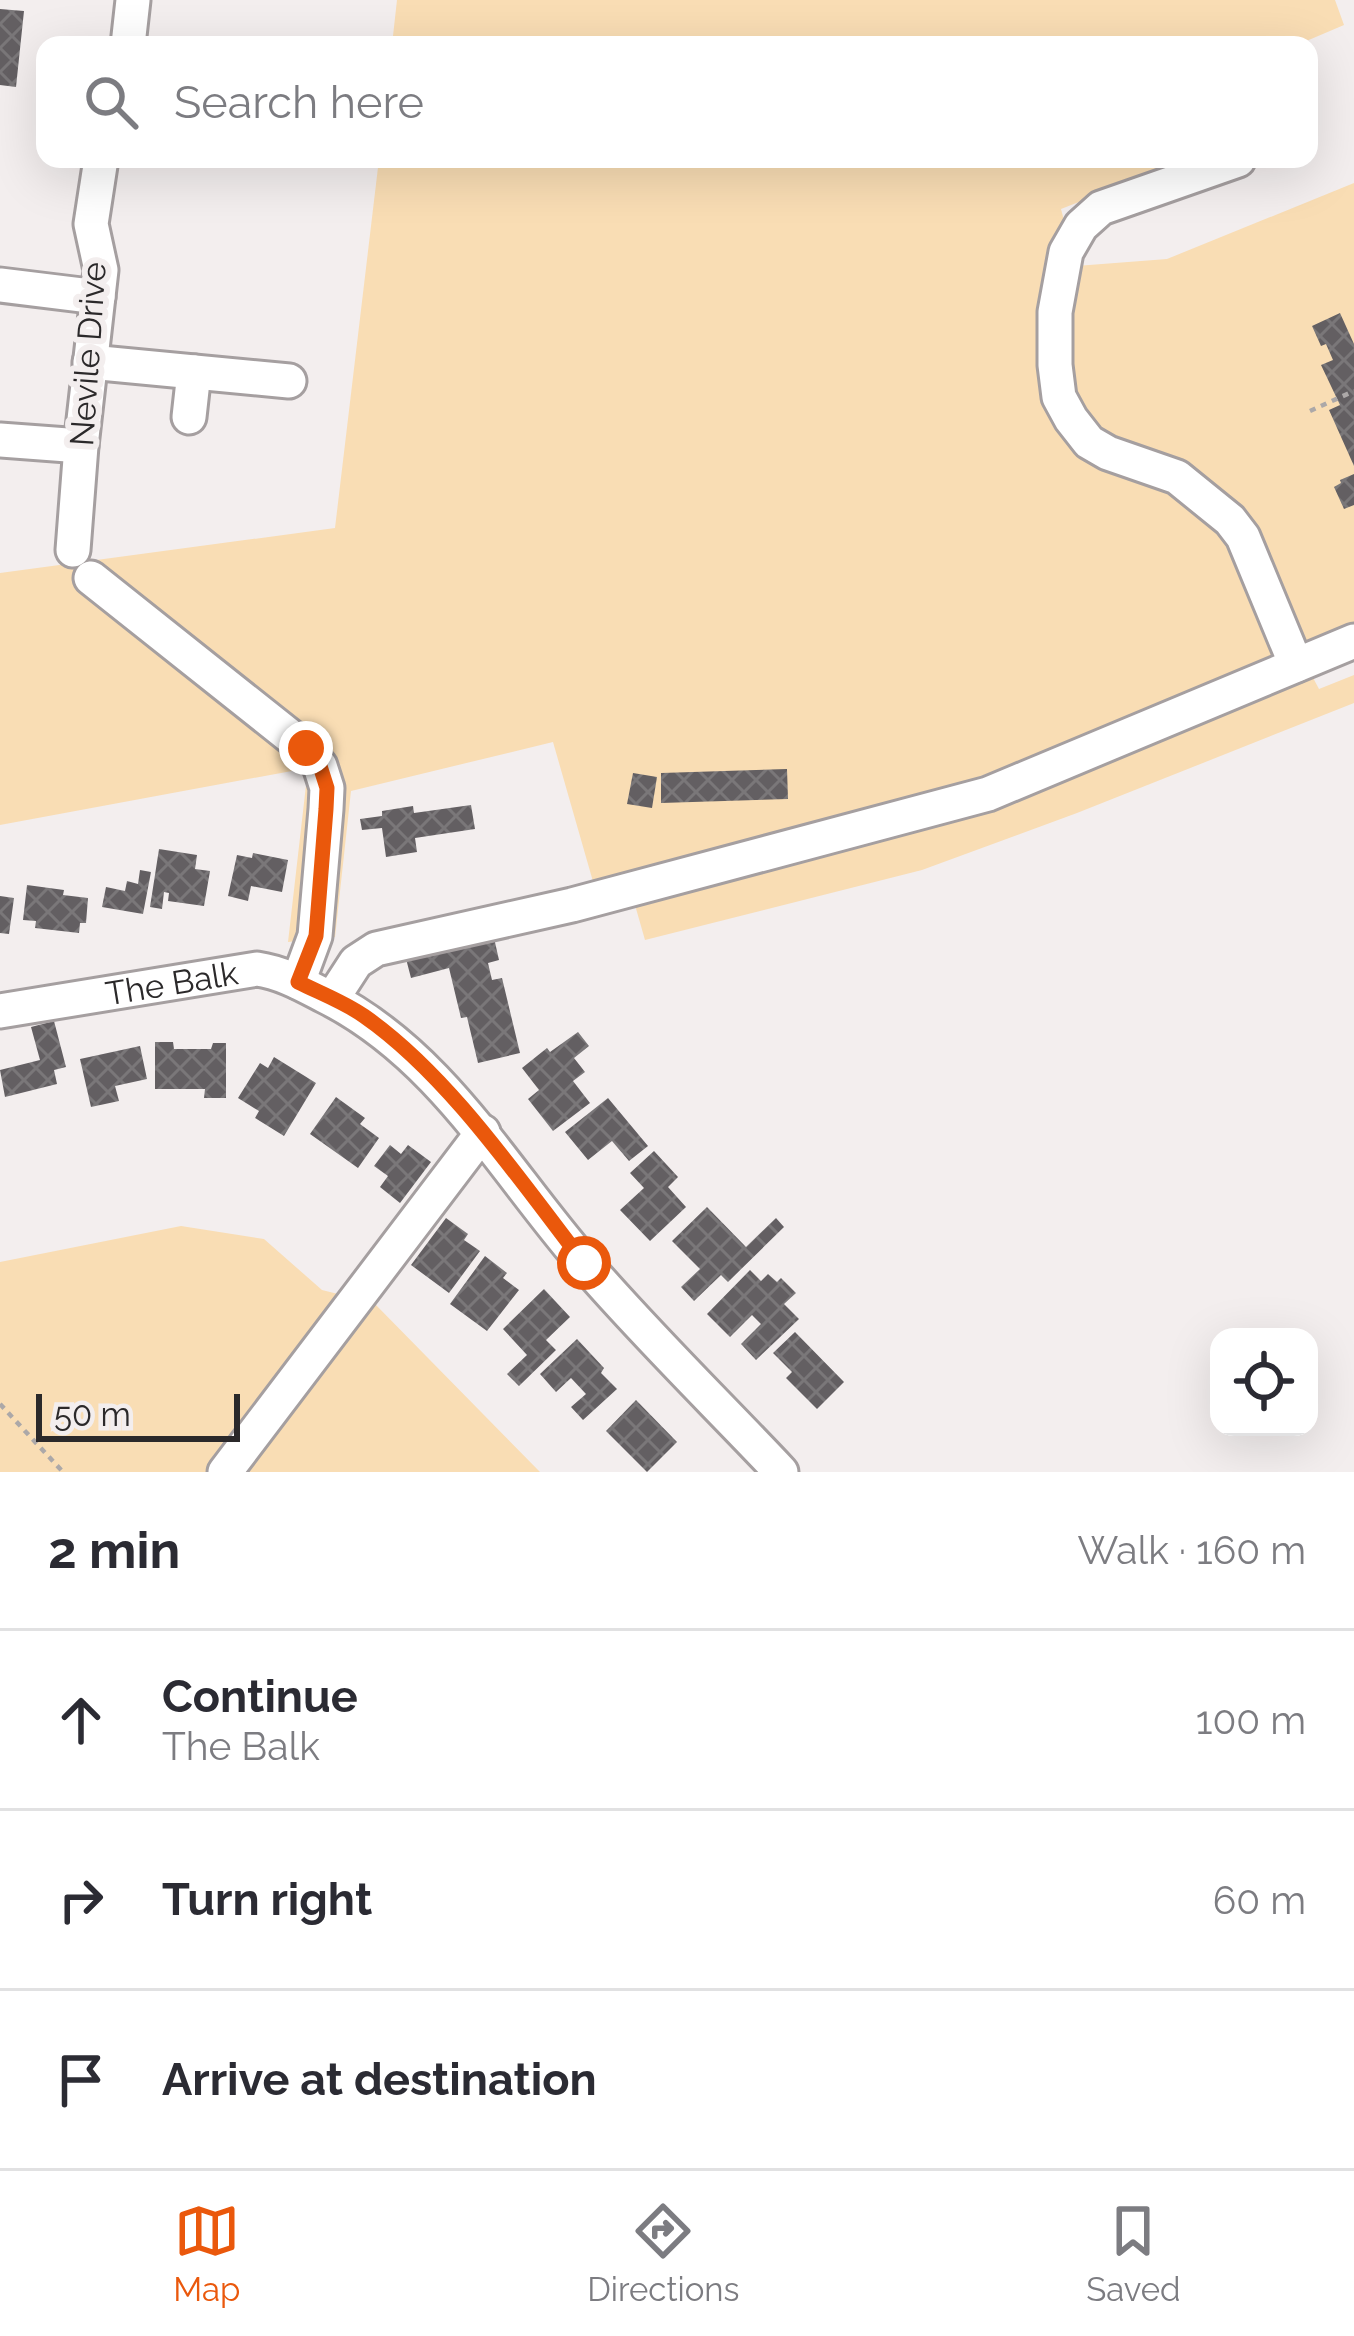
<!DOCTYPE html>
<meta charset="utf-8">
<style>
body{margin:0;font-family:Raleway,sans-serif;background:#f2f2f3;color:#2b2b33}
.controls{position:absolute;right:36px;bottom:36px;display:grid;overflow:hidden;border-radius:24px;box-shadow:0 12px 48px #0002}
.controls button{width:108px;height:108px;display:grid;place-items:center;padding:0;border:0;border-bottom:3px solid #e1e1e2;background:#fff;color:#2b2b33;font:60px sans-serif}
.scale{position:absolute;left:36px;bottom:30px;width:204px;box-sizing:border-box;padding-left:12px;border:6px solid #2b292a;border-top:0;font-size:33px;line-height:42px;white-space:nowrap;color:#2b292a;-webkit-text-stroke:9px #f3eeee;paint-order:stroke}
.stop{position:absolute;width:36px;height:36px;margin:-27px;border:9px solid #ea580c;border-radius:50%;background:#fff}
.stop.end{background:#ea580c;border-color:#fff;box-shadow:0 3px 12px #0008}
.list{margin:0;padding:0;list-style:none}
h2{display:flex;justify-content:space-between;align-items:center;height:156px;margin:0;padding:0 48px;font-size:51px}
h2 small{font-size:39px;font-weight:400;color:#7c7c81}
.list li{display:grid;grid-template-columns:78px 1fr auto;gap:36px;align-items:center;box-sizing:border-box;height:180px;padding:0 48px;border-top:3px solid #e1e1e2}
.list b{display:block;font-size:45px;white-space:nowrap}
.list p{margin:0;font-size:39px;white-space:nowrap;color:#7c7c81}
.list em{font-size:39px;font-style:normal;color:#7c7c81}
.icon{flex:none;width:66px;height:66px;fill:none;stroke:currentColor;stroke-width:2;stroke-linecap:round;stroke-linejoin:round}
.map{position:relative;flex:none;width:1354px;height:1472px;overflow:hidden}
.search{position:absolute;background:#fff;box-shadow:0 12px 48px #0002;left:36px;right:36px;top:36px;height:132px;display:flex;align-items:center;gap:30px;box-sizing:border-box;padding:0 42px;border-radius:24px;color:#7c7c81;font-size:45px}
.sheet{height:696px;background:#fff}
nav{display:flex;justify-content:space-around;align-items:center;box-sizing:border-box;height:168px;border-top:3px solid #e1e1e2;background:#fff;font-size:33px;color:#7c7c81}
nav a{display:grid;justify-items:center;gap:6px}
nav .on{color:#ea580c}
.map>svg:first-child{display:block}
</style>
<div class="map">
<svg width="1354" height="1472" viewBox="0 0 1354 1472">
<defs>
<pattern id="building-cross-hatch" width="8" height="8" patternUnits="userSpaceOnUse" patternTransform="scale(3)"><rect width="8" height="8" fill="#635f62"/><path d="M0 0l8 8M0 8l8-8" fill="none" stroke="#7a7779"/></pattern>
</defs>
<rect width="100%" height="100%" fill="#f3eeee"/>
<!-- grass -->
<path fill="#f9ddb4" d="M397,0H1335L1344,25L1297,45H392Z
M379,159H1188L1061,209L1076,266L1167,259L1354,183V641L1296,665L961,783L594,885L553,742L351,791L335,937L288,942L308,768L0,825V573L335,528Z
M1310,672L1319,689L1354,675V703L1077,813L922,870L645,940L633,898L976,816Z
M181,1226L264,1239L322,1290L374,1303L540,1472H0V1262Z"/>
<!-- building -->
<path fill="url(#building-cross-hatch)" d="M0,9L24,11L16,87L0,85Z
M1340,313L1354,344V466L1329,410L1340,405L1321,365L1333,360L1326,344L1321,346L1312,326Z
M1354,474V505L1344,509L1334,487L1341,483L1340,480Z
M787,769L788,799L661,803V773Z
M633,773L657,777L652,808L627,804Z
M471,805L475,829L415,838L417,852L386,857L382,828L362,830L360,819L382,816V811L413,806L414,813Z
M159,849L197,855L195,869L210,871L204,906L168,901L169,893L164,892L162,909L150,907Z
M253,853L288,860L282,892L251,886L248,901L228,896L237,855L252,858Z
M140,870L151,872L143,914L102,907L106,887L125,891L127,881L138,884Z
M27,885L64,890L63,895L88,898L86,923H80L79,933L35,928L36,921L23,920Z
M0,896L14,898L9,934L0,933Z
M492,929L499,960L488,963L492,980L502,978L520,1053L478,1063L467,1017L461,1018L449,968L411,978L404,951Z
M54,1021L66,1067L54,1070L57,1084L5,1097L0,1070L40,1060L31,1027Z
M578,1032L589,1046L574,1058L585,1072L573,1081L590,1103L553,1131L528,1099L539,1090L522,1068L547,1048L550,1052Z
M155,1042H173L174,1049H211L213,1043H226V1098H204L205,1089H155Z
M140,1046L147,1079L115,1086L119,1101L91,1107L80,1059Z
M274,1057L316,1083L284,1136L255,1118L259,1111L238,1098L260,1063L268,1068Z
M336,1097L365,1118L360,1124L379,1138L358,1168L310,1134Z
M608,1098L648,1146L629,1161L612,1141L588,1160L565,1132Z
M390,1145L401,1154L408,1145L431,1162L400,1203L380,1187L388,1176L374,1166Z
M654,1151L678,1177L668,1187L686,1207L650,1241L620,1210L644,1188L630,1173Z
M707,1207L746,1247L776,1218L784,1227L728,1282L721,1275L694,1301L681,1287L700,1269L672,1241Z
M446,1218L468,1234L464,1240L480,1251L449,1293L411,1265Z
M485,1256L507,1273L503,1278L519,1290L487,1331L450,1304Z
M750,1270L761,1281L768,1274L777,1282L781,1278L796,1293L784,1304L799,1319L756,1360L741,1344L761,1324L752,1315L730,1337L707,1314Z
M544,1289L570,1317L546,1340L556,1350L519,1386L507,1374L527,1355L503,1329Z
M795,1332L844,1382L817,1409L786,1378L792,1372L773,1353Z
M577,1339L604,1368L601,1373L617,1389L583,1420L571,1407L586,1394L571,1378L556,1392L540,1374Z
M636,1400L677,1442L647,1472L606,1431Z"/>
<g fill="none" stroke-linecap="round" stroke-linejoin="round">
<defs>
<g id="minor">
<path d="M128,45L133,0"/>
<path d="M1238,160L1101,208L1081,226L1066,252L1055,312V365L1059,397L1071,419L1089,442L1108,453L1177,477L1230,520L1243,537L1296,665"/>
<path d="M0,285L98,297"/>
<path d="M90,362L289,381"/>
<path d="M189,417L194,372"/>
<path d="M0,440L81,446"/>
<path d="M73,550L81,446L101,270L91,224L101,159"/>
<path d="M91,578L306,749L320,766L327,788L326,809L315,936L298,982"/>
<path d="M332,999L356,962L376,949L572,905L988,794L1354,641"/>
<path id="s1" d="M0,1011L257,969C283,973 302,984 325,996C441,1054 503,1170 585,1264C647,1336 716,1403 781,1472"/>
<path d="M225,1472L483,1132"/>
</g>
</defs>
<!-- minor casing -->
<use href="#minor" stroke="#a59fa0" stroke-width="39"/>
<!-- path -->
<path stroke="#aca8a8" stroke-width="4.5" stroke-dasharray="6 6" stroke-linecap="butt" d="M1310,411L1354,391
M0,1404L63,1472"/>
<!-- minor -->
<use href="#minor" stroke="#fff" stroke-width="33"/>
</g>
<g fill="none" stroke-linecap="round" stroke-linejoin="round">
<!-- route -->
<path stroke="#ea580c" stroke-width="15" d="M306,748L320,766L327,788L326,809L316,936L298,982C320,993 344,1002 364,1016C449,1075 521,1182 584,1263"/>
</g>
<g text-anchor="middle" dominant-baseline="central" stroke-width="12" stroke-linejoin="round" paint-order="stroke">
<!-- street labels -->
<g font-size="33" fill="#2b292a" stroke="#f3eeee">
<text transform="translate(88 354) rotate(-86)">Nevile Drive</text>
<text stroke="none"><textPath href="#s1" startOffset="174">The Balk</textPath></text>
</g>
</g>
</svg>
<div class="controls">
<button><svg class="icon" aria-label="locate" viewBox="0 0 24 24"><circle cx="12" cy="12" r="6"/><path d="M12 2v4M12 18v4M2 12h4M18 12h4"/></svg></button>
</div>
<div class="scale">50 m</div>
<div class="stop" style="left:584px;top:1263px"></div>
<div class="stop end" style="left:306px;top:748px"></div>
<div class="search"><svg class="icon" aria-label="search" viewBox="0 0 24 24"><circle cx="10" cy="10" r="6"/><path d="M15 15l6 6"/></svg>Search here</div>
</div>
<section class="sheet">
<h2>2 min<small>Walk · 160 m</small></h2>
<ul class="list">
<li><svg class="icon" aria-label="ahead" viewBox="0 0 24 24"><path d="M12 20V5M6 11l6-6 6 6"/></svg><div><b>Continue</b><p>The Balk</p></div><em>100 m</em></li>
<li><svg class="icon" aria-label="right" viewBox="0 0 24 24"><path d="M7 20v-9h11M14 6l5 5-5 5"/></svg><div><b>Turn right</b></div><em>60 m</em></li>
<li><svg class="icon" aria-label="arrive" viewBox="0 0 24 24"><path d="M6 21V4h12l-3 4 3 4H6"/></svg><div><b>Arrive at destination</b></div></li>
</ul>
</section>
<nav>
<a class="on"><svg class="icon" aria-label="map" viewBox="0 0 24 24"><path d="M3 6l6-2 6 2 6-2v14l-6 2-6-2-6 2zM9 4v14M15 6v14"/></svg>Map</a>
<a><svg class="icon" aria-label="directions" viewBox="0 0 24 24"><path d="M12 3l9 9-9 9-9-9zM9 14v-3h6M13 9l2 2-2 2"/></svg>Directions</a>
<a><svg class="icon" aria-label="saved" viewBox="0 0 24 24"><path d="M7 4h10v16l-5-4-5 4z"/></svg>Saved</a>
</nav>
